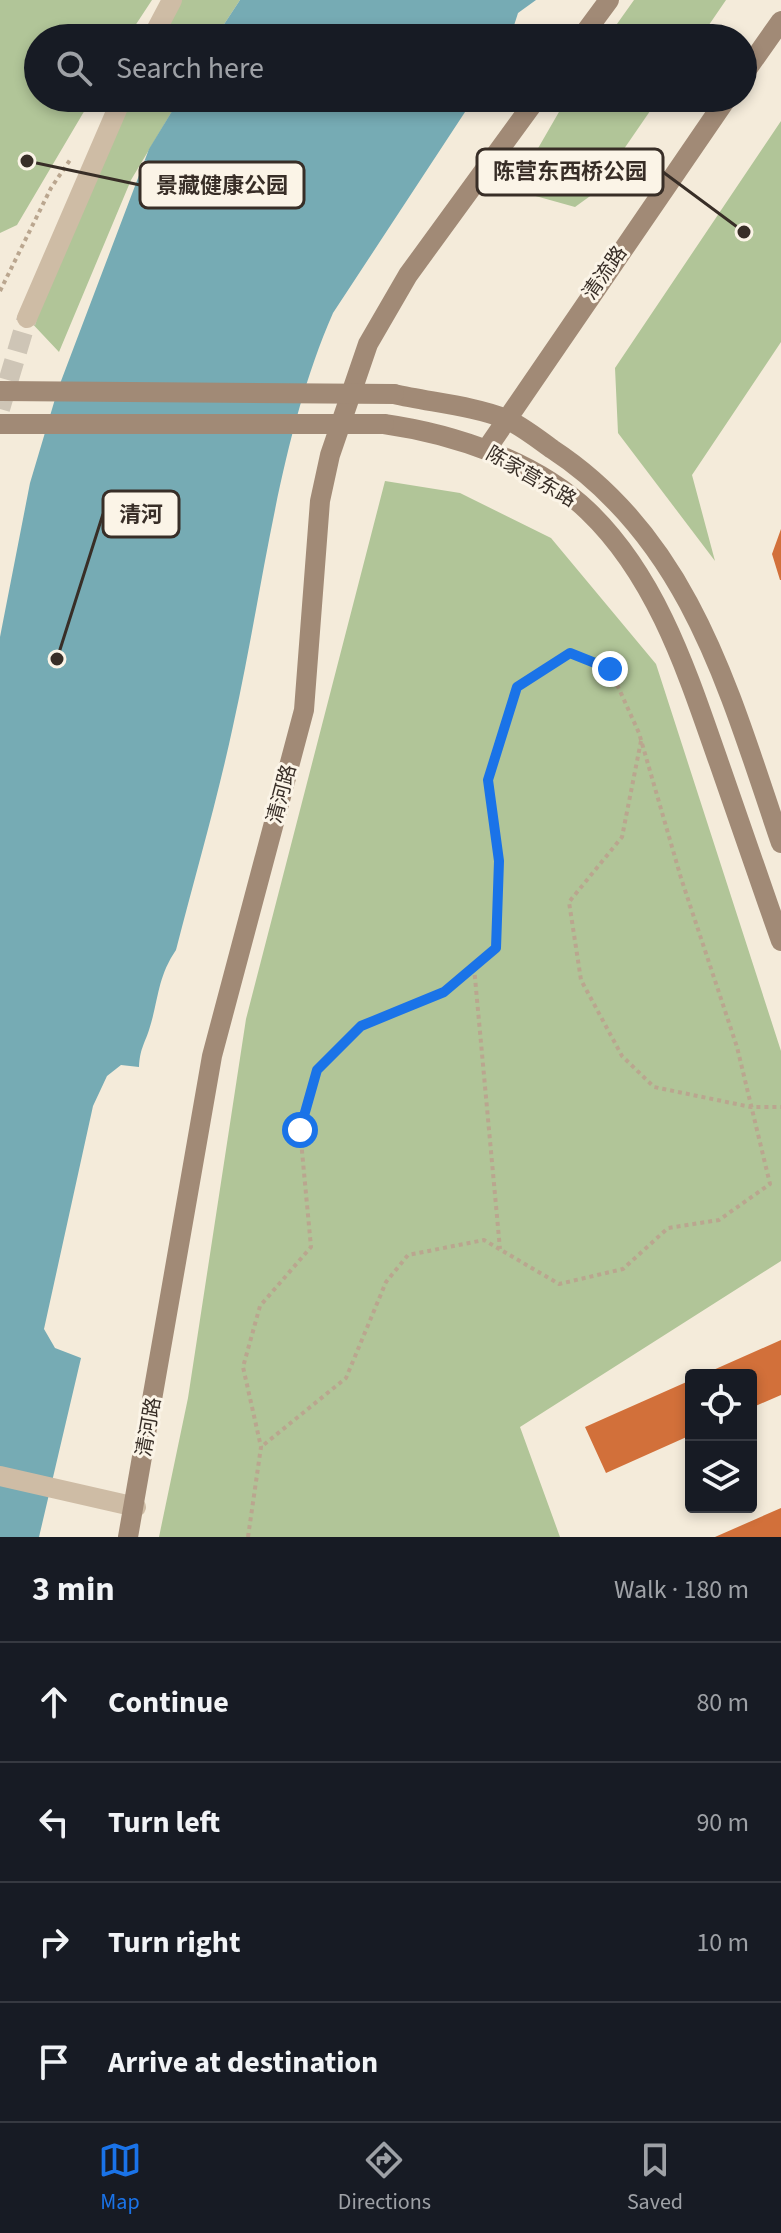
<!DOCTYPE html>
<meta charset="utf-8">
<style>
body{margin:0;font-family:"Source Sans 3","Noto Sans SC",sans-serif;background:#20242c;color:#f1f3f6}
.controls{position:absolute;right:24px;bottom:24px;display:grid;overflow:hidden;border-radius:8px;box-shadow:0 4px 12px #0003}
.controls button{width:72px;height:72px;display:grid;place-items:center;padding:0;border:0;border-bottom:2px solid #363941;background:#171b24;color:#f1f3f6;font:40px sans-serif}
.stop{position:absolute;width:24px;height:24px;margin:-18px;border:6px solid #1a73e8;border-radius:50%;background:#fff}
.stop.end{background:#1a73e8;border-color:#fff;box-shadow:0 2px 8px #0008}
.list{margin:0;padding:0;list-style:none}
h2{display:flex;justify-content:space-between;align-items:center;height:104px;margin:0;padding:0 32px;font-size:34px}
h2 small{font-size:26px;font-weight:400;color:#9ea1a6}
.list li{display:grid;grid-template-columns:52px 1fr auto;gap:24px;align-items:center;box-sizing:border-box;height:120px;padding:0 32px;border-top:2px solid #363941}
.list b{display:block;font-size:30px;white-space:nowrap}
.list em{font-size:26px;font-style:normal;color:#9ea1a6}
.icon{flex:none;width:44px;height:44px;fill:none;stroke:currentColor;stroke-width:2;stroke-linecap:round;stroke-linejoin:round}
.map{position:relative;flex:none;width:781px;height:1537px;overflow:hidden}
.search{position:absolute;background:#171b24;box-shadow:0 4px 12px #0003;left:24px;right:24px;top:24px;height:88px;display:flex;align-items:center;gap:20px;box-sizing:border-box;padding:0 28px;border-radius:44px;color:#9ea1a6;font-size:30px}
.sheet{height:584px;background:#171b24}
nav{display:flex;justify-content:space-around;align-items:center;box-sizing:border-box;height:112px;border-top:2px solid #363941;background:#171b24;font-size:22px;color:#9ea1a6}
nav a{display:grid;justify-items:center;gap:4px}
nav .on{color:#1a73e8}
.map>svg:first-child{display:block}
</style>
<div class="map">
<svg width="781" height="1537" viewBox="0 0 781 1537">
<rect width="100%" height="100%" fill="#f4ebda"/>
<!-- green -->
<path fill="#b1c598" d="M0,0H152L127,38H38V98H92L17,225L0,233Z
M172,0H240L215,38H152Z
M634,0H726L700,38H607Z
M122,98H180L131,180L59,352L27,318Z
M567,98H659L593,194L575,207L514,190Z
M781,121V342L692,475L715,561L618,433L615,368Z
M385,481L460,493L551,538L656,664L781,1051V1261L520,1427L560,1537H159L188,1398L246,1019Z"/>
<!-- water -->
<path fill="#76abb4" d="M240,0H536L518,13L510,38H215Z
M180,98H463L467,109L333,313C278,438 263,593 233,726C217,801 195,876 176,950C157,978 159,999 149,1030C144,1045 140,1049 139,1067L121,1065L107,1076L93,1106L44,1329L55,1348L81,1358L39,1537H0V637L30,483L58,389L149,149Z"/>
<!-- building -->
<path fill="#d2703a" d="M781,529V580H780L772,554Z
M781,1340V1395L751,1408V1375H702Z
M691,1380V1435L606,1473L585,1427Z
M781,1508V1537H715Z"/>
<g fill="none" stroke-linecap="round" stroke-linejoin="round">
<!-- street-tunnel -->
<path stroke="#cec5b6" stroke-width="20" stroke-dasharray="20 10" stroke-linecap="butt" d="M0,409L27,318"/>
<!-- path -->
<path stroke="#baa68f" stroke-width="4" stroke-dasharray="4 4" stroke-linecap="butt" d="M0,291L51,188L70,160
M641,741L622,837L569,902L581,980L622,1056L654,1087L751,1107H781
M474,967L500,1249
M248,1537L261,1447L243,1367L260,1306L311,1247L300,1130L317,1070L361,1026L444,992L496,948L499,861L488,780L517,687L570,653L610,669L639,733L681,878L737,1047L770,1184L719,1220L668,1228L623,1269L559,1284L484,1240L408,1255L386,1282L346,1378L261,1447"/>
<!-- street -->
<path stroke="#cebca5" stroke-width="20" d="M152,38L172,0
M27,318L122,98
M0,1476L136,1507"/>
<!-- secondary -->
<path stroke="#a18a76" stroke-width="20" d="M581,38L609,0
M743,75L781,21
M394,394C428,402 475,406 506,419C522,426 538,439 552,449C691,540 730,695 781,843
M384,424C454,434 536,461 588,511C658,578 688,675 719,763C740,823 760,882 781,941
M486,450L727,98
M128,1537L212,1056L304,710L320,501L330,455L368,344L408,275L537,98"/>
<!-- secondary-bridge -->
<path stroke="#a18a76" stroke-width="20" d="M0,391L394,394
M0,424H384"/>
</g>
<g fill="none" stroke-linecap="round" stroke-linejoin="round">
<!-- route -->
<path stroke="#1a73e8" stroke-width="10" d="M300,1130L317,1070L361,1026L444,992L496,948L499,861L488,780L517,687L570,653L610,669"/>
</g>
<g text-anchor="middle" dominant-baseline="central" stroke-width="6" stroke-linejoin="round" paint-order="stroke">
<!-- street labels -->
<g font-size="20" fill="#382e27" stroke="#fbf4e7">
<text transform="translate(605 273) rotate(-55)">清流路</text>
<text transform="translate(531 477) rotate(30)">陈家营东路</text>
<text transform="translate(282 794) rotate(-75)">清河路</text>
<text transform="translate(149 1427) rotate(-80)">清河路</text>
</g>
</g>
<!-- callouts -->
<path fill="none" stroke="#382e27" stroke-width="3" d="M744 232L663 172M27 161L140 185M57 659L103 514"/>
<g fill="#382e27" stroke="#fbf4e7" stroke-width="3">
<circle cx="744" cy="232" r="8"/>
<circle cx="27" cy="161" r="8"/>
<circle cx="57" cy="659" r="8"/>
</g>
<g fill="#fbf4e7" stroke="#382e27" stroke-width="3">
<rect x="477" y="149" width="186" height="46" rx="8"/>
<rect x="140" y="162" width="164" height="46" rx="8"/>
<rect x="103" y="491" width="76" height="46" rx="8"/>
</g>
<g font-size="22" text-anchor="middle" font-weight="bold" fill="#382e27">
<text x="570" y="179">陈营东西桥公园</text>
<text x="222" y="193">景藏健康公园</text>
<text x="141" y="522">清河</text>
</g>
</svg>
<div class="controls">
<button><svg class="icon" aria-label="locate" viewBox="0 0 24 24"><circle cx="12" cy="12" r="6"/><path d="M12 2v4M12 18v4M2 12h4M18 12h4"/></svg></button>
<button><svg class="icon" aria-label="layers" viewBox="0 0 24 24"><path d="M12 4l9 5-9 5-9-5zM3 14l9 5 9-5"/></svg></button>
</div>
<div class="stop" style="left:300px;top:1130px"></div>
<div class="stop end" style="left:610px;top:669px"></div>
<div class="search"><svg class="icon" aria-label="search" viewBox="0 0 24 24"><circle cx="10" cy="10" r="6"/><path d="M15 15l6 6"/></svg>Search here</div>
</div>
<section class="sheet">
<h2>3 min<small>Walk · 180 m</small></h2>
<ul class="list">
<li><svg class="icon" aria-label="ahead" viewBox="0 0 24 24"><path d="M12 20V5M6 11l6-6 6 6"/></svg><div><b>Continue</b></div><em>80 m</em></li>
<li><svg class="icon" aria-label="left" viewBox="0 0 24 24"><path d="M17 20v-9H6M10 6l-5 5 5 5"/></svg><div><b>Turn left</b></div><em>90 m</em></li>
<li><svg class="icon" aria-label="right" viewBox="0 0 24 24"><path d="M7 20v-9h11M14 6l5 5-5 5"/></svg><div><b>Turn right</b></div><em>10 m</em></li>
<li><svg class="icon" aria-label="arrive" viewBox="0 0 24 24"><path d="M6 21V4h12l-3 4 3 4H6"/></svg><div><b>Arrive at destination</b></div></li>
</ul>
</section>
<nav>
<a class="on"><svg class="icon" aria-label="map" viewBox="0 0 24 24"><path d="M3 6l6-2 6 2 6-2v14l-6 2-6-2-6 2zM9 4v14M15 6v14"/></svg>Map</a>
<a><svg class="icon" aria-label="directions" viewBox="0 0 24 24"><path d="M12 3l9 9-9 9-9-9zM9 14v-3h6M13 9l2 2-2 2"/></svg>Directions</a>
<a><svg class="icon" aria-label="saved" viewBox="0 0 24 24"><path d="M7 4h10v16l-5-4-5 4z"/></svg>Saved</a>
</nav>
